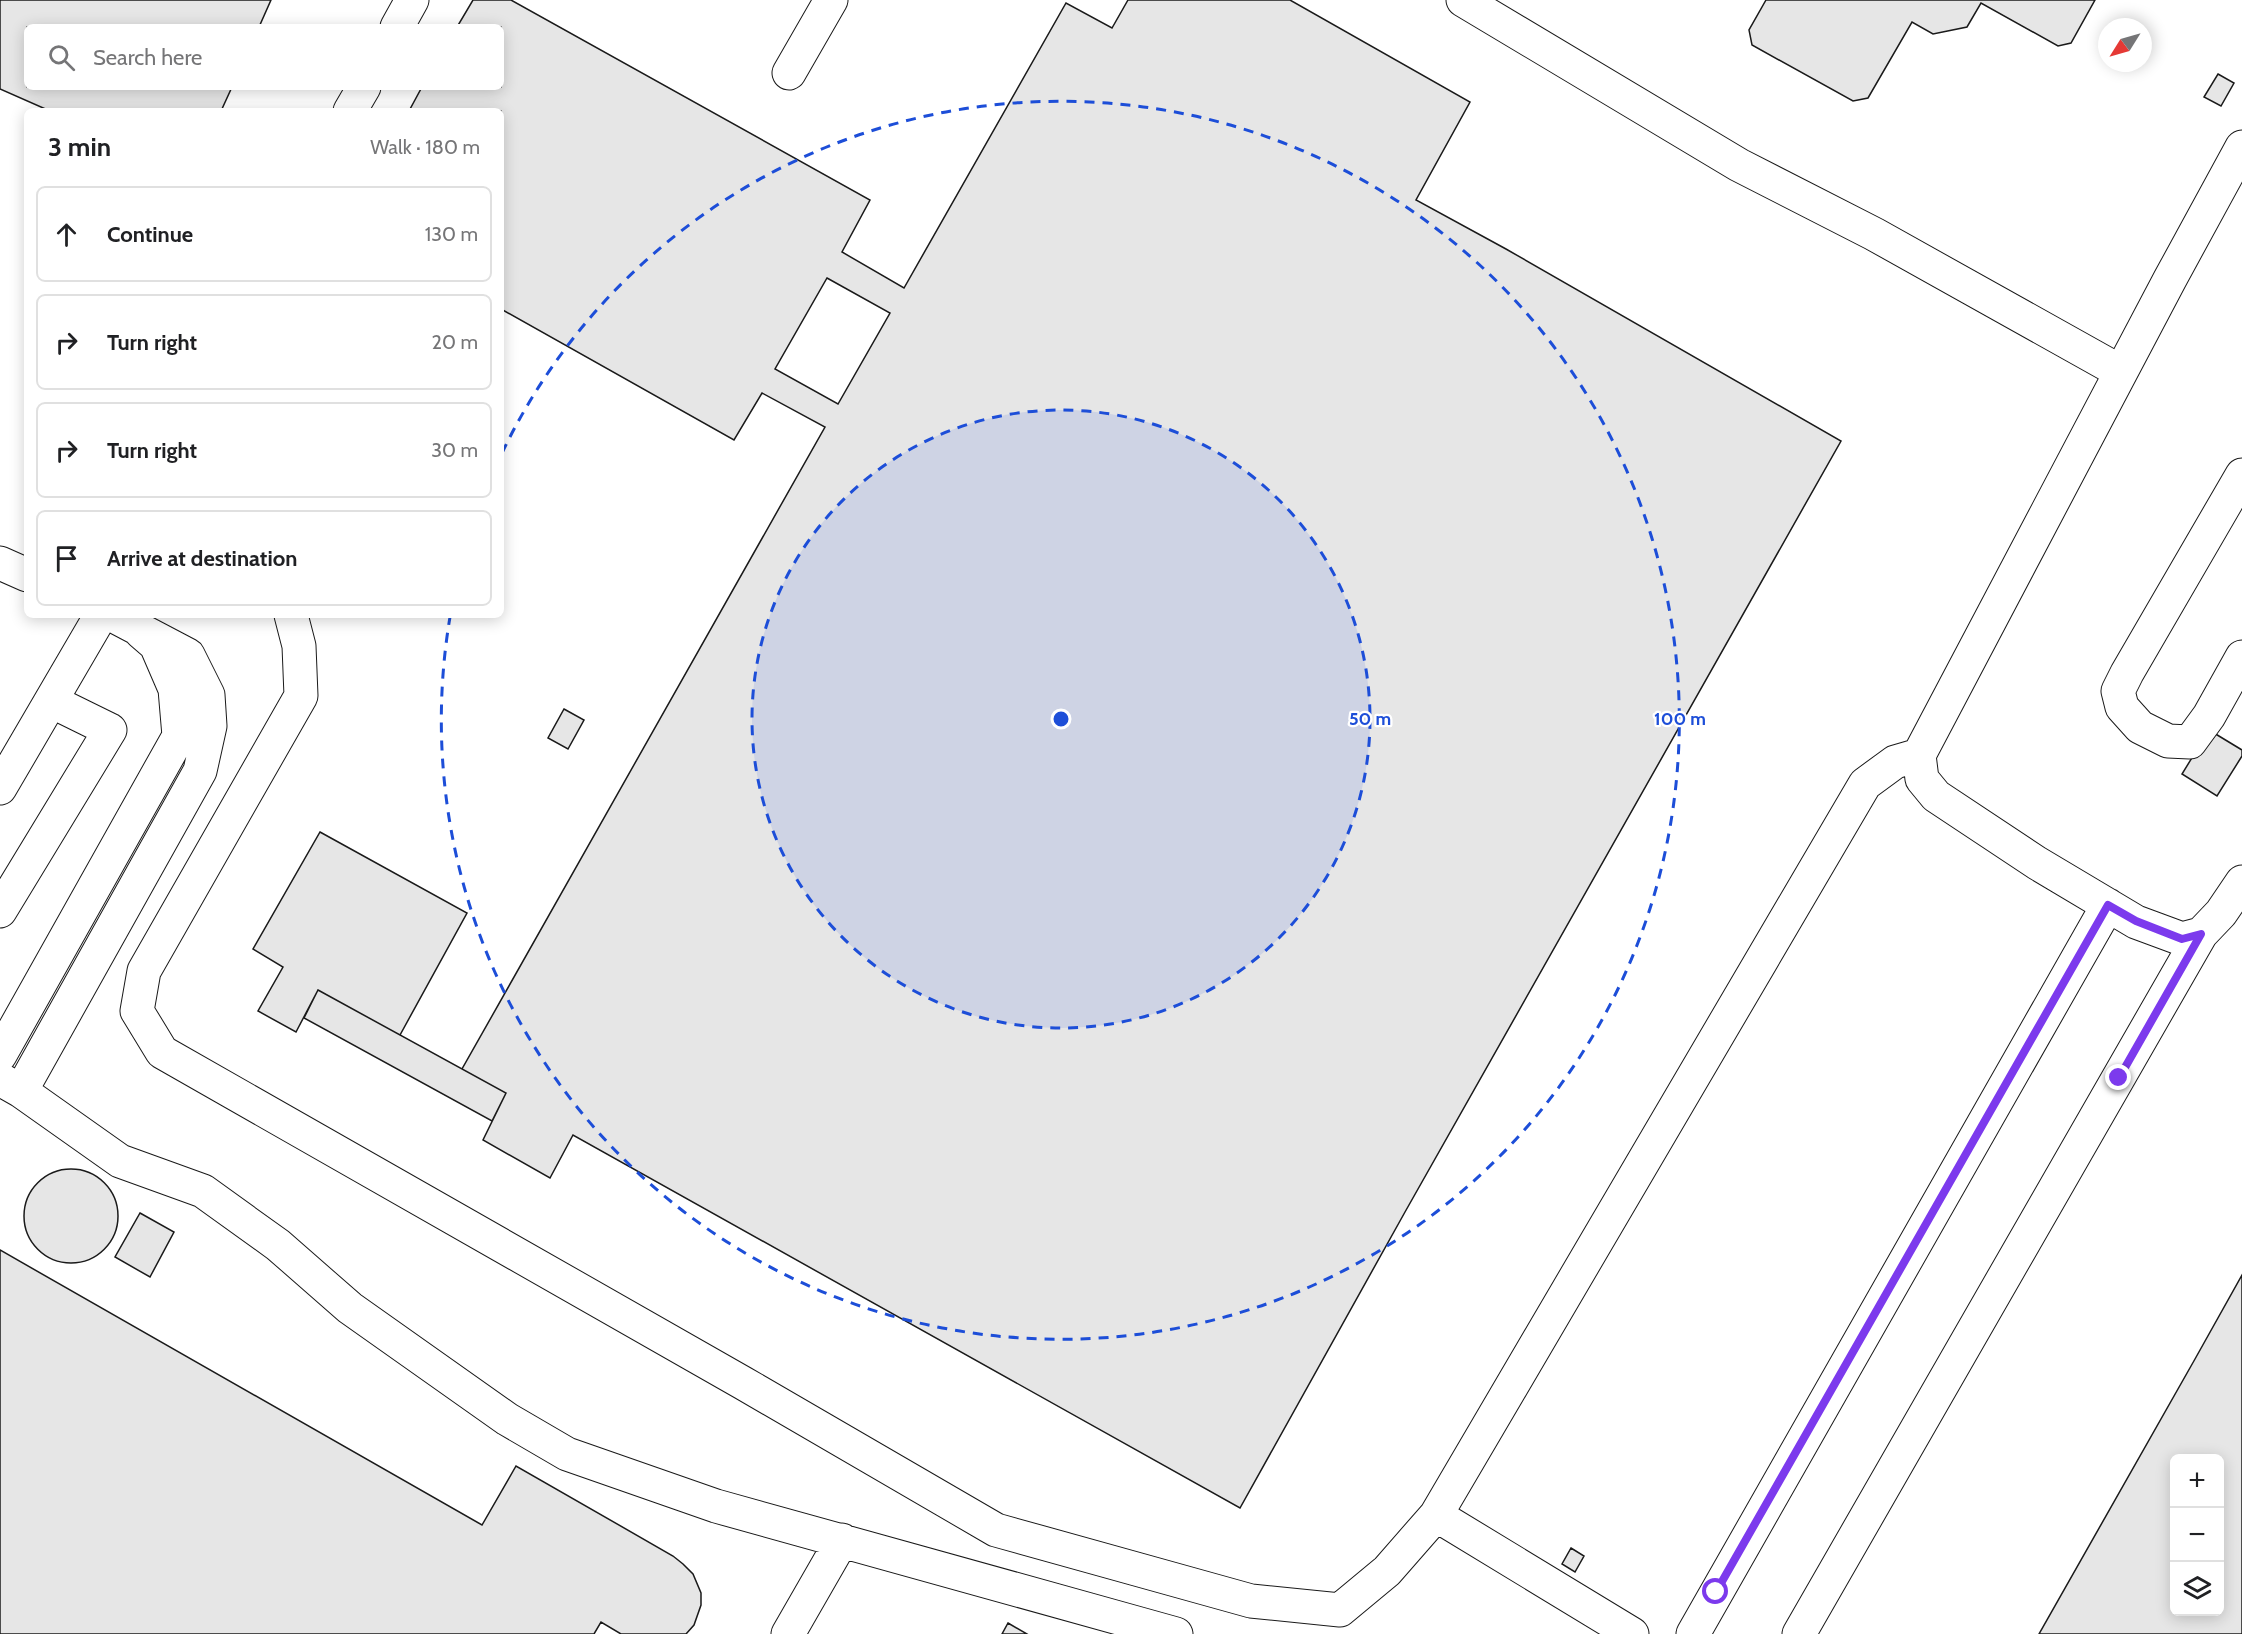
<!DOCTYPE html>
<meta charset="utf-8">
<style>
body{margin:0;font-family:Cabin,sans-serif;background:#f2f2f2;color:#202124}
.controls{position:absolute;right:18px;bottom:18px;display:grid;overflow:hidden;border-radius:9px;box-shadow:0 3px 15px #0003}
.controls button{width:54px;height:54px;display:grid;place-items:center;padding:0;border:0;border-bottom:2px solid #e0e0e0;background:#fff;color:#202124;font:30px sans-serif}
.compass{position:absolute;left:2098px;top:18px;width:54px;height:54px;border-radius:50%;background:#fff;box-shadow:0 3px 15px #0003;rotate:233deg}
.stop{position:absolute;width:18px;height:18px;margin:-14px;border:4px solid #7c3aed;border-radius:50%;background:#fff}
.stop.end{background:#7c3aed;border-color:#fff;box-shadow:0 2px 6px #0008}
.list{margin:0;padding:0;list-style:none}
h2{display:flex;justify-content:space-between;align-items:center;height:78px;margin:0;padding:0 24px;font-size:26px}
h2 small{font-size:20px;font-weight:400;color:#757577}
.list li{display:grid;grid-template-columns:39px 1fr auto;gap:18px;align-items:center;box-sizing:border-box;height:96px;margin:0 12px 12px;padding:0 12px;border:2px solid #e0e0e0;border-radius:9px}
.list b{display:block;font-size:22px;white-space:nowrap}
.list em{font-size:20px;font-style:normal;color:#757577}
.icon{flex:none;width:33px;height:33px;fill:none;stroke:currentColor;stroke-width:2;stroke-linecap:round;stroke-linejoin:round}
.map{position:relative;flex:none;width:2242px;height:1634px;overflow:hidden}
.search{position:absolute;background:#fff;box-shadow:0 3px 15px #0003;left:24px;top:24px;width:480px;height:66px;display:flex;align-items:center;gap:15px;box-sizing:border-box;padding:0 21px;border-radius:9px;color:#757577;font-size:22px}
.panel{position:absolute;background:#fff;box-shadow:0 3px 15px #0003;left:24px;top:108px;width:480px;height:510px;border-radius:9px}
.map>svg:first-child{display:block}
</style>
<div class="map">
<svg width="2242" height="1634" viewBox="0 0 2242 1634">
<rect width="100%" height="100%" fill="#fff"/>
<!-- building -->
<path fill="#e6e6e6" stroke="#1a1a1a" stroke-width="1.5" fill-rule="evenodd" d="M0,0H271L259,27H27V87H232L221,111H50L0,89Z
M473,0H511L870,200L842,252L904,288L1066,3L1112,28L1128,0H1290L1470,102L1416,200L1506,249L1841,441L1405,1212L1240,1508L573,1135L550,1178L483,1140L506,1093L462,1069L825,427L762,393L734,440L501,309V111H409L422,87H501V27H457ZM827,278L890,313L838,404L775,369Z
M1766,0H2095L2071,43L2058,46L1981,3L1967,27L1933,34L1912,22L1868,98L1853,101L1752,45L1749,30Z
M2218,74L2234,83L2221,106L2204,97Z
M564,709L584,720L568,749L548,738Z
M2209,730L2242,750V756L2217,796L2182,774Z
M320,832L467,913L400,1035L318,990L296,1032L258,1011L283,967L253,949Z
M318,990L506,1093L492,1121L304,1018Z
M24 1216a47 47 0 1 1 94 0a47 47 0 1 1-94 0Z
M140,1213L174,1232L150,1277L115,1257Z
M0,1250L482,1525L516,1466L673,1556L683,1564L693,1574L701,1593V1605L694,1625L686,1634H621L601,1622L594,1634H0Z
M2242,1275V1634H2039L2195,1359ZM2174,1458H2220V1612H2174Z
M1571,1548L1584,1556L1575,1572L1562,1564Z
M1008,1623L1027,1634H1002Z"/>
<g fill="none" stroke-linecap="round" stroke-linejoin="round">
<defs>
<path id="minor" d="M1463,0L1739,165L1874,234L2121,372
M397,27L412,0
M789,73L831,0
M350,111L364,87
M2242,147L2170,279L1919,755L1922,779L1936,796L2037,863L2136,922L2182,939L2201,934L2221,913L2242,882
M2242,475L2127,673L2118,691L2122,707L2140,727L2168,741L2190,742L2209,716L2242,657
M0,563L27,575
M291,615L299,646L301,696L144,971L137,1011L162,1052L743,1383L996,1530L1251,1601L1340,1610L1387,1571L1436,1515
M0,788L101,615
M0,911L110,730L51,701
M0,1055L179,736L175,689L156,645L141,632
M0,1079L21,1091L120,1161L203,1191L278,1245L350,1308L507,1419L567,1454L716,1506L1176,1634
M21,1091L200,771L210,726L208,695L188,655L112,615
M788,1634L842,1540
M1632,1634L1436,1515L1865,784L1895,762L1919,755
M1693,1634L2108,905
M1799,1634L2201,934"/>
</defs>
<!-- minor casing -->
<use href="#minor" stroke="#1a1a1a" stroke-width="35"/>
<!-- minor -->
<use href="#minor" stroke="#fff" stroke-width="33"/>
</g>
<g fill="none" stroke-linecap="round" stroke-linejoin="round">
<!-- route -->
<path stroke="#7c3aed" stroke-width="8" d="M1716,1592L2108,905L2136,921L2182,939L2201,934L2119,1078"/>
</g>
<!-- distance rings -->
<circle cx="1061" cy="719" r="309" fill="#1d4ed8" fill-opacity=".12"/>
<g fill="none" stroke="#1d4ed8" stroke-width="3" stroke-dasharray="10 8">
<circle cx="1061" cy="719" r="309"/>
<path d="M502 453A619 619 0 1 1 450 617"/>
</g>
<circle cx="1061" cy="719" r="9" fill="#1d4ed8" stroke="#fff" stroke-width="3"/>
<g font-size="18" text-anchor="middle" font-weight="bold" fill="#1d4ed8" stroke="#fff" stroke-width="4.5" stroke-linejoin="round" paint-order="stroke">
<text x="1370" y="725">50 m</text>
<text x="1680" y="725">100 m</text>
</g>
</svg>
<div class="controls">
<button>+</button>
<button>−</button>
<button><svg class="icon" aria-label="layers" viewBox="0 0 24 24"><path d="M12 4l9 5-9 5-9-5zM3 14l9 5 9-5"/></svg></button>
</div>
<svg class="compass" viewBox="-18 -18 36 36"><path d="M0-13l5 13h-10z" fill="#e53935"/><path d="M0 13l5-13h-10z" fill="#757577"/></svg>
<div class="stop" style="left:1716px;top:1592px"></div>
<div class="stop end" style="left:2119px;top:1078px"></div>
<div class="search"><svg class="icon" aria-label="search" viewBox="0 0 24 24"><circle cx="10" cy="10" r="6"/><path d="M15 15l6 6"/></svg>Search here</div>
<section class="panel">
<h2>3 min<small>Walk · 180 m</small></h2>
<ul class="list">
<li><svg class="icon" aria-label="ahead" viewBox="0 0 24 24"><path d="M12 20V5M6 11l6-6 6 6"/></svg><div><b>Continue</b></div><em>130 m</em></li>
<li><svg class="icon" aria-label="right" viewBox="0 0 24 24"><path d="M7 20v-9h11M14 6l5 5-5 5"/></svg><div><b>Turn right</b></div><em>20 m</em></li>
<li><svg class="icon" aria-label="right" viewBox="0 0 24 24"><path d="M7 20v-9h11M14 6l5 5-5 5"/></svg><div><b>Turn right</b></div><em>30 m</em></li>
<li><svg class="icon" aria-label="arrive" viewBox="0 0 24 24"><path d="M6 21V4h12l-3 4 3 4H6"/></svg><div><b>Arrive at destination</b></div></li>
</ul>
</section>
</div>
